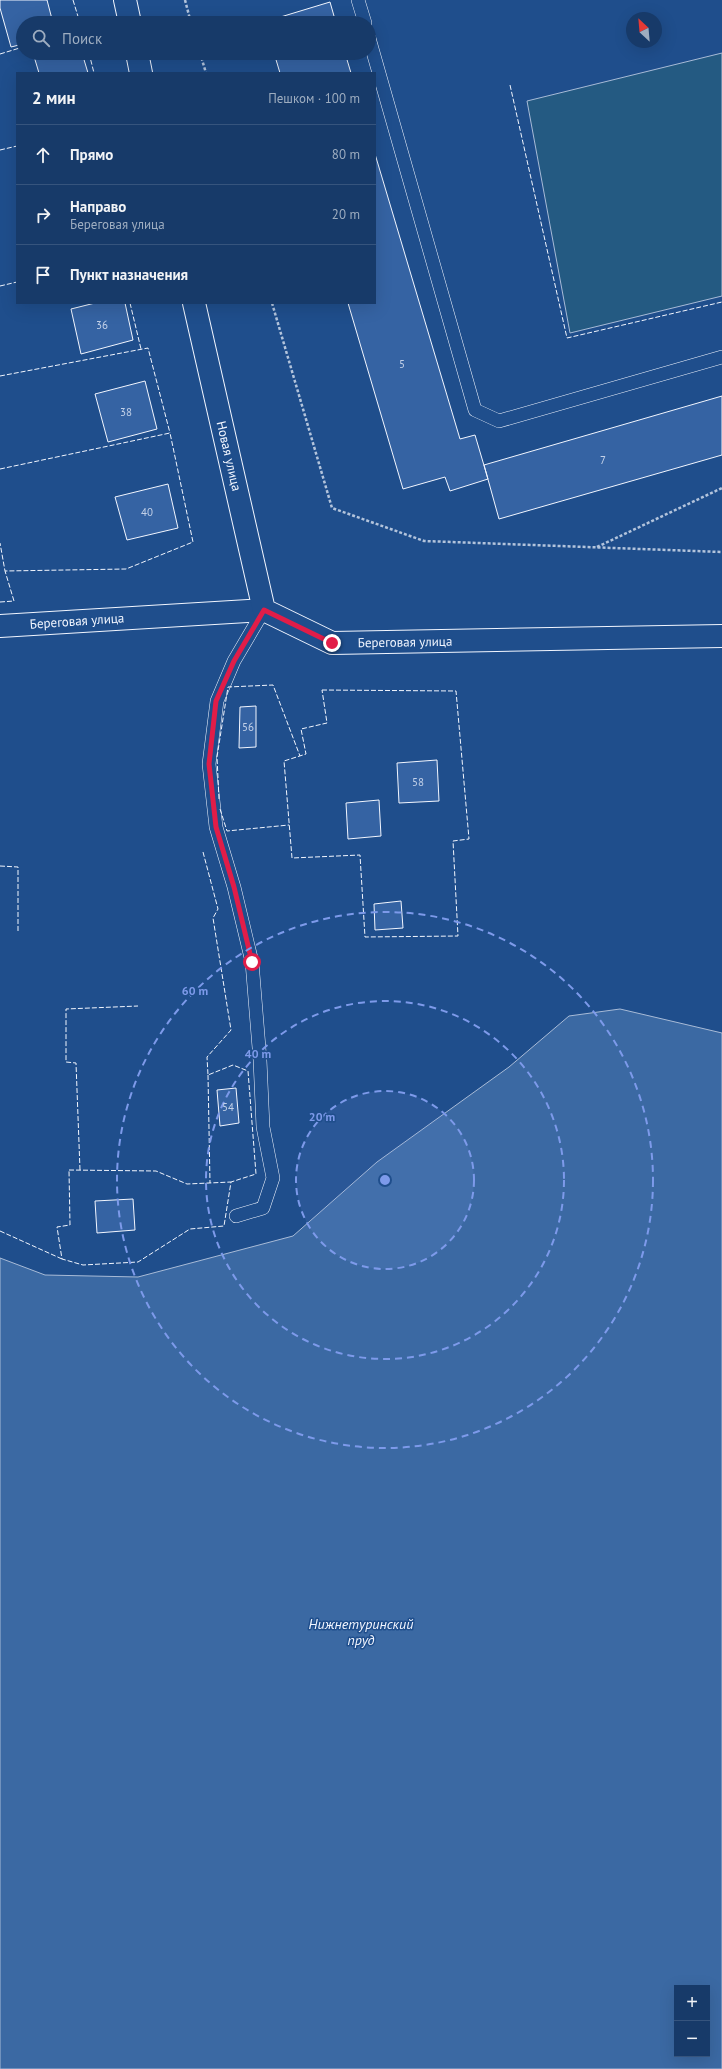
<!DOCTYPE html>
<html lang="ru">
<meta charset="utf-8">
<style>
body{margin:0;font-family:"PT Sans",sans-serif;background:#244571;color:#f1f3f6}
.controls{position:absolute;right:12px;bottom:12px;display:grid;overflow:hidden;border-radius:0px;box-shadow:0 4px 16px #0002}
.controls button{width:36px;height:36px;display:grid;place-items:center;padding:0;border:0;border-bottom:1px solid #36547d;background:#173a69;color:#f1f3f6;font:20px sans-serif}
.compass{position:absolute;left:626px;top:12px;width:36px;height:36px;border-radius:50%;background:#173a69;box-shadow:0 4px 16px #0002;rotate:334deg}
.stop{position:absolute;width:12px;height:12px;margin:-9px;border:3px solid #e11d48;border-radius:50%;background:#fff}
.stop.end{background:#e11d48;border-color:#fff;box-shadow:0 1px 4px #0008}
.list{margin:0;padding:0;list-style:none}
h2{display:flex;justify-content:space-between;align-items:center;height:52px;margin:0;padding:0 16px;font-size:17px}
h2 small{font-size:13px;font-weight:400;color:#9eadc0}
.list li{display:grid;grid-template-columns:26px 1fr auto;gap:12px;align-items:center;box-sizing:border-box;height:60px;padding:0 16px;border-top:1px solid #36547d}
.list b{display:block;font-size:15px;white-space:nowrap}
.list p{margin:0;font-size:13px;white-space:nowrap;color:#9eadc0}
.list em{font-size:13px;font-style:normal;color:#9eadc0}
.icon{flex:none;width:22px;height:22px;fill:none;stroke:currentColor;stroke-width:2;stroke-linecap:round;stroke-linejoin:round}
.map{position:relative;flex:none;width:722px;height:2069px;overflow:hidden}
.search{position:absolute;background:#173a69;box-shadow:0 4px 16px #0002;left:16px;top:16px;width:360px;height:44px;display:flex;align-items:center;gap:10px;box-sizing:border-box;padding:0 14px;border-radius:22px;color:#9eadc0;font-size:15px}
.panel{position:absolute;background:#173a69;box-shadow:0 4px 16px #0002;left:16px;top:72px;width:360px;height:232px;border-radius:0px}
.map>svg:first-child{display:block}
</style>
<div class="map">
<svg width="722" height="2069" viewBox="0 0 722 2069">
<rect width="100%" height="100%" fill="#1f4e8c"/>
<!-- green -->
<path fill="#245a82" stroke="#a8bbd7" d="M722,53V296L570,333L527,101Z"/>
<!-- water -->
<path fill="#3b69a3" stroke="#a8bbd7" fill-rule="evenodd" d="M620,1009L722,1033V2069H0V1258L45,1275L138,1277L293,1236L377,1162L509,1067L569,1016ZM677,1988H707V2054H677Z"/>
<!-- building -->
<path fill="#3563a3" stroke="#f2f6ff" d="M0,0H47L53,23H23V44L11,47L0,8Z
M330,2L336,23H265L264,22Z
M33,53H82L88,73H39Z
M274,53H345L351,73H280Z
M375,154L460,439L475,435L488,479L450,491L445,477L403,489L348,303H375Z
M95,303H125L133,340L81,354L71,309Z
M145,381L157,429L108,442L95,394Z
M722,396V455L499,519L484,465Z
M168,484L178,528L127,540L115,497Z
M256,706V747L239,748L240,707Z
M437,760L439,801L399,803L397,763Z
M379,800L381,836L348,839L346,803Z
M401,901L403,928L375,930L374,904Z
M236,1088L239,1123L220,1126L217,1090Z
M133,1199L135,1230L97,1233L95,1201Z"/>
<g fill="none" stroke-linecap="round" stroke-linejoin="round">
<defs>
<path id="lane" d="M358,0L365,23
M369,38L475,410L499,421L722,357
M236,1216L263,1208L273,1178L263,1127L260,1060L252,962L234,887L216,827L209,764L217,701L234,661L264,610"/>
<path id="street" d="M0,626L264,610"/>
<path id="secondary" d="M125,0L130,23
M137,53L141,73
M194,303L264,610L332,643L722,636"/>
</defs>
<!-- lane casing -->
<use href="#lane" stroke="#f2f6ff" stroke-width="14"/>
<!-- street casing -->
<use href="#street" stroke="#f2f6ff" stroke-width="24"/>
<!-- secondary casing -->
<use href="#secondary" stroke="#f2f6ff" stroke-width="24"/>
<!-- path -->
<path stroke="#b3c4dc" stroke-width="2.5" stroke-dasharray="3 2" stroke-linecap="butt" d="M185,0L191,23
M200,53L206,73
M272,303L332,508L424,541L722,552
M597,547L722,488"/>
<!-- lane -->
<use href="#lane" stroke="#1f4e8c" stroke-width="13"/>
<!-- street -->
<use href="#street" stroke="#1f4e8c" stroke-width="22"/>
<!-- secondary -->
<use href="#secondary" stroke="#1f4e8c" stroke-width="22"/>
<!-- fence -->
<path stroke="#f2f6ff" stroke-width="1" stroke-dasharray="5 2" stroke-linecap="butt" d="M73,0L80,23
M89,53L94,73
M0,54L23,47
M510,85L567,338L722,302
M0,150L17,146
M0,286L17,282
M130,303L141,349
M0,376L148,348L170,433
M0,469L170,433L193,542L126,569L5,571L0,543
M0,602L14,601L5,571
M322,690L456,691L469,839L453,841L458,936L365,937L360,855L292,858L284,761L306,754L301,729L327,723Z
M219,799L217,757L228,687L273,685L300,756
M220,809L227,831L289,825
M203,852L218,909L213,918L231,1030L207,1057L208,1075L233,1065L248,1071L256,1174L231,1182
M0,866L18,867V932
M208,1075L210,1183
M69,1170L156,1171L187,1184L231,1182L224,1226L190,1229L138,1262L83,1265L62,1259L57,1227L70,1225Z
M80,1170L76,1063L66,1062V1009L138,1006
M0,1231L62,1259"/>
</g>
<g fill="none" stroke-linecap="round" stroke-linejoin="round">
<!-- route -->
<path stroke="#e11d48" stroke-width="5" d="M252,962L234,887L216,827L209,764L216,701L234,661L264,610L332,643"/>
</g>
<!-- distance rings -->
<circle cx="385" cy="1180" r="89" fill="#7d9aea" fill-opacity=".12"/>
<g fill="none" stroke="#7d9aea" stroke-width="2" stroke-dasharray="7 5">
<circle cx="385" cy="1180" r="89"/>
<circle cx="385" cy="1180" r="179"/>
<circle cx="385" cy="1180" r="268"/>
</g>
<g text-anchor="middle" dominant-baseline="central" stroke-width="3" stroke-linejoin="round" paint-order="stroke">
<!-- number labels -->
<g font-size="11" fill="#c3d1e8">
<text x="102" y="325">36</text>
<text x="402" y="364">5</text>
<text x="126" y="412">38</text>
<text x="603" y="460">7</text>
<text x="147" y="512">40</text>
<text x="248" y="727">56</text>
<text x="418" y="782">58</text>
<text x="228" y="1107">54</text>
</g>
<!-- street labels -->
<g font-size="13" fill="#f2f6ff" stroke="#1f4e8c">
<text transform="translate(229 456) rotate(77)">Новая улица</text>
<text transform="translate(77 621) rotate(-4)">Береговая улица</text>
<text transform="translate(405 642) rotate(-1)">Береговая улица</text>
</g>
<!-- water labels -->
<g font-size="14" font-style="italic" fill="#f2f6ff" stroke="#1f4e8c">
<text x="361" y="1624">Нижнетуринский<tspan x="361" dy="16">пруд</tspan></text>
</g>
</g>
<circle cx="385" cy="1180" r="6" fill="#7d9aea" stroke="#1f4e8c" stroke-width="2"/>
<g font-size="12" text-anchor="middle" font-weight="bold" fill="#7d9aea" stroke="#1f4e8c" stroke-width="3" stroke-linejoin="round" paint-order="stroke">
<text x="195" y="995">60 m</text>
<text x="258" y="1058">40 m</text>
<text x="322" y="1121">20 m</text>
</g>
</svg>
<div class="controls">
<button>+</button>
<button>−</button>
</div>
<svg class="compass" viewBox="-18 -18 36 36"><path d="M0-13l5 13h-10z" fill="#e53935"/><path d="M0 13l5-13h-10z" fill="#9eadc0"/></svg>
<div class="stop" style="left:252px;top:962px"></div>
<div class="stop end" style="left:332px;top:643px"></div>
<div class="search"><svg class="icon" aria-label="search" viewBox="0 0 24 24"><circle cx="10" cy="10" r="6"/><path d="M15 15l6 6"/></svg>Поиск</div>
<section class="panel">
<h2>2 мин<small>Пешком · 100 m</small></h2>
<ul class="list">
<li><svg class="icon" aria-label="ahead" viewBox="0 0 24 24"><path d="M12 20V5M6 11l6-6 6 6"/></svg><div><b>Прямо</b></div><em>80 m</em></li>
<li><svg class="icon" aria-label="right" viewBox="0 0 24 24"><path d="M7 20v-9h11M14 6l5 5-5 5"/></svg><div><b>Направо</b><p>Береговая улица</p></div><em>20 m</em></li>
<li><svg class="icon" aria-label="arrive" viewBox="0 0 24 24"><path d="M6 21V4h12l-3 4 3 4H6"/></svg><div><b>Пункт назначения</b></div></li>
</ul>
</section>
</div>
